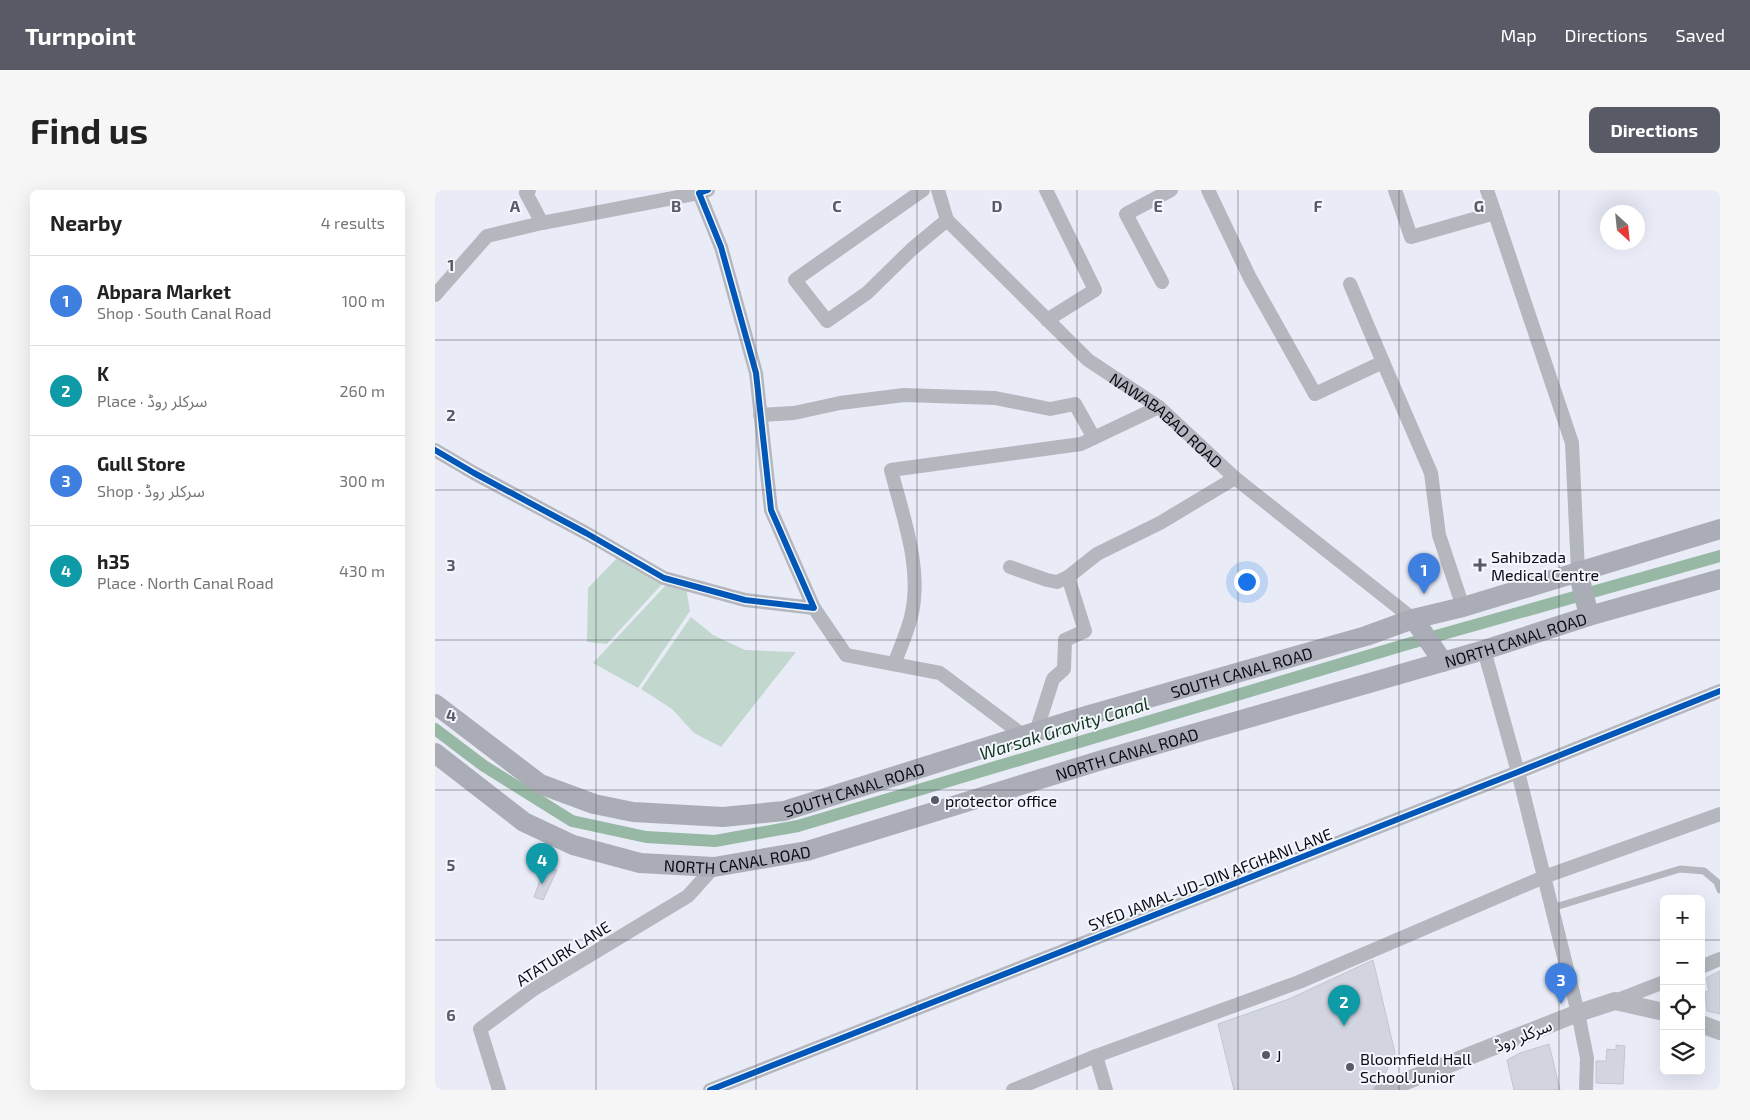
<!DOCTYPE html>
<meta charset="utf-8">
<style>
body{margin:0;font-family:"Exo 2","Noto Sans Arabic",sans-serif;background:#f6f6f6;color:#222}
.controls{position:absolute;right:15px;bottom:15px;display:grid;overflow:hidden;border-radius:8px;box-shadow:0 5px 20px #0002}
.controls button{width:45px;height:45px;display:grid;place-items:center;padding:0;border:0;border-bottom:1px solid #e0e0e0;background:#fff;color:#222;font:25px sans-serif}
.compass{position:absolute;left:1165px;top:15px;width:45px;height:45px;border-radius:50%;background:#fff;box-shadow:0 5px 20px #0002;rotate:153deg}
.you{position:absolute;left:811px;top:391px;width:18px;height:18px;margin:-12px;border:4px solid #fff;border-radius:50%;background:#1a73e8;box-shadow:0 0 0 8px #1a73e833}
.badge{display:grid;place-items:center;width:32px;height:32px;border-radius:50%;background:#585a65;color:#fff;font-size:16px;font-weight:700}
.pin{position:absolute;translate:-50% -41px;filter:drop-shadow(0 1px 2px #0008)}
.pin::after{content:'';position:absolute;top:26px;width:18px;height:15px;background:inherit;clip-path:polygon(0 0,100% 0,50% 100%)}
.list{margin:0;padding:0;list-style:none}
h2{display:flex;justify-content:space-between;align-items:center;height:65px;margin:0;padding:0 20px;font-size:21px}
h2 small{font-size:16px;font-weight:400;color:#767676}
.list li{display:grid;grid-template-columns:32px 1fr auto;gap:15px;align-items:center;box-sizing:border-box;height:90px;padding:0 20px;border-top:1px solid #e0e0e0}
.list b{display:block;font-size:19px;white-space:nowrap}
.list p{margin:0;font-size:16px;white-space:nowrap;color:#767676}
.list em{font-size:16px;font-style:normal;color:#767676}
.icon{flex:none;width:28px;height:28px;fill:none;stroke:currentColor;stroke-width:2;stroke-linecap:round;stroke-linejoin:round}
.map{position:relative;flex:none;width:1285px;height:900px;overflow:hidden;border-radius:8px}
header{display:flex;align-items:center;gap:30px;box-sizing:border-box;height:70px;padding:0 25px;background:#585a65;color:#fff}
header strong{font-size:24px}
nav{display:flex;gap:28px;margin-inline-start:auto;font-size:18px}
.intro{display:flex;align-items:center;justify-content:space-between;box-sizing:border-box;height:120px;padding:0 30px}
h1{margin:0;font-size:35px}
.button{padding:12px 22px;border-radius:8px;background:#585a65;color:#fff;font-size:18px;font-weight:700}
main{display:flex;gap:30px;padding:0 30px}
aside{flex:1;background:#fff;border-radius:8px;box-shadow:0 5px 20px #0002}
.map>svg:first-child{display:block}
</style>
<header>
<strong>Turnpoint</strong>
<nav><a>Map</a><a>Directions</a><a>Saved</a></nav>
</header>
<div class="intro"><h1>Find us</h1><a class="button">Directions</a></div>
<main>
<aside>
<h2>Nearby<small>4 results</small></h2>
<ul class="list">
<li><span class="badge" style="background:#3f7fe0">1</span><div><b>Abpara Market</b><p>Shop · South Canal Road</p></div><em>100 m</em></li>
<li><span class="badge" style="background:#0f9aa8">2</span><div><b>K</b><p>Place · سرکلر روڈ</p></div><em>260 m</em></li>
<li><span class="badge" style="background:#3f7fe0">3</span><div><b>Gull Store</b><p>Shop · سرکلر روڈ</p></div><em>300 m</em></li>
<li><span class="badge" style="background:#0f9aa8">4</span><div><b>h35</b><p>Place · North Canal Road</p></div><em>430 m</em></li>
</ul>
</aside>
<div class="map">
<svg width="1285" height="900" viewBox="0 0 1285 900">
<rect width="100%" height="100%" fill="#e9ecf7"/>
<!-- green -->
<path fill="#c2d7cd" d="M182,368L229,392L172,454L152,452L153,398Z
M231,395L251,398L255,421L203,498L158,473Z
M256,427L278,445L310,460L361,462L286,557L259,543L237,519L206,499Z"/>
<g fill="none" stroke-linecap="round" stroke-linejoin="round">
<!-- canal -->
<path stroke="#96b8a4" stroke-width="12" d="M0,539L49,576L137,631L211,647L280,651L363,636L969,455L1285,366"/>
</g>
<!-- building -->
<path fill="#d2d4e0" stroke="#c2c5d0" d="M110,676L122,680L108,710L99,707Z
M938,770L960,863L948,888L940,893L938,900H799L783,834L854,809Z
M1285,781V824L1272,821L1270,802L1274,801L1271,788Z
M1114,854L1125,900H1079L1072,870L1085,863Z
M1181,855L1190,856L1188,894L1161,893V871H1171L1172,859L1181,860Z"/>
<g fill="none" stroke-linecap="round" stroke-linejoin="round">
<!-- service -->
<path stroke="#b5b7bf" stroke-width="7" d="M1117,718L1245,679L1269,681L1282,692L1285,700"/>
<!-- minor -->
<g stroke="#b5b7bf" stroke-width="14">
<path d="M94,0L91,3L107,33"/>
<path d="M488,0L360,90L392,131L432,103L477,59L512,30"/>
<path id="s1" d="M503,0L512,30L653,170L724,217L800,288L978,429"/>
<path d="M611,0L660,100L612,130"/>
<path d="M773,0L815,88L880,204L948,172L996,283L1004,345L1028,417"/>
<path d="M960,0L976,47L1060,23"/>
<path d="M1052,0L1137,253L1143,381"/>
<path d="M727,92L691,24L736,0"/>
<path d="M915,94L948,172"/>
<path d="M0,105L52,46L107,33L264,3L262,0"/>
<path d="M325,225L359,223L405,213L469,205L560,208L615,219L640,214L659,248"/>
<path d="M0,260L39,283L151,343L229,388L310,410L379,418L336,320L321,183L286,57L264,3L273,0"/>
<path d="M575,377L612,390L622,392L633,387"/>
<path d="M379,418L411,465L505,483L589,546"/>
<path d="M1049,460L1083,582L1143,823L1152,868L1151,900"/>
<path d="M459,474C465,459 472,443 476,427C488,379 468,327 456,280L646,254L724,217"/>
<path d="M601,542L618,489L629,479L630,450L650,441L633,387L662,364L725,333L800,288"/>
<path d="M1266,777L1285,769"/>
<path d="M1180,811L1229,792"/>
<path d="M661,866L671,900"/>
<path d="M64,900L45,839L99,799L253,706L279,677"/>
<path d="M275,900L1083,582L1285,501"/>
<path d="M578,900L661,866L864,792L1109,687L1285,624"/>
</g>
<!-- tertiary -->
<path stroke="#b5b7bf" stroke-width="18" d="M1266,834L1285,841
M948,900L1143,823L1180,811L1229,822"/>
<!-- secondary -->
<g stroke="#abadb6" stroke-width="20">
<path d="M1143,381L1154,426"/>
<path d="M978,429L985,438L1008,472"/>
<path id="s2" d="M0,514L105,594L159,614L198,622L288,627L349,621L654,525L931,446L978,429L1028,417L1285,339"/>
<path id="s3" d="M0,563L89,632L138,655L205,673L279,677L372,661L667,570L1049,460L1154,426L1285,389"/>
</g>
<defs>
<path id="cycleway" d="M0,260L39,283L151,343L229,388L310,410L379,418L336,320L321,183L286,57L264,3L273,0
M275,900L1083,582L1285,501"/>
</defs>
<!-- cycleway casing -->
<use href="#cycleway" stroke="#f4f6fd" stroke-width="9"/>
<!-- cycleway -->
<use href="#cycleway" stroke="#0057b8" stroke-width="6"/>
</g>
<!-- grid -->
<path fill="none" stroke="#585a65" stroke-width="1" stroke-opacity="0.55" d="M161,0V900M321,0V900M482,0V900M642,0V900M803,0V900M964,0V900M1124,0V900M0,150H1285M0,300H1285M0,450H1285M0,600H1285M0,750H1229M1266,750H1285"/>
<!-- markers -->
<g fill="#585a65" stroke="#f4f6fd" stroke-width="2">
<path d="M1042.5 367.5h5v5h5v5h-5v5h-5v-5h-5v-5h5z"/>
<circle cx="500" cy="610" r="5"/>
<circle cx="831" cy="865" r="5"/>
<circle cx="915" cy="877" r="5"/>
</g>
<g text-anchor="middle" dominant-baseline="central" stroke-width="4" stroke-linejoin="round" paint-order="stroke">
<!-- street labels -->
<g font-size="16" fill="#0a0c17" stroke="#f4f6fd">
<text stroke="none"><textPath href="#s1" startOffset="329">NAWABABAD ROAD</textPath></text>
<text stroke="none"><textPath href="#s3" startOffset="1144">NORTH CANAL ROAD</textPath></text>
<text stroke="none"><textPath href="#s2" startOffset="859">SOUTH CANAL ROAD</textPath></text>
<text stroke="none"><textPath href="#s3" startOffset="739">NORTH CANAL ROAD</textPath></text>
<text stroke="none"><textPath href="#s2" startOffset="454">SOUTH CANAL ROAD</textPath></text>
<text stroke="none"><textPath href="#s3" startOffset="334">NORTH CANAL ROAD</textPath></text>
<text transform="translate(775 689) rotate(-21)">SYED JAMAL-UD-DIN AFGHANI LANE</text>
<text transform="translate(128 763) rotate(-32)">ATATURK LANE</text>
<text transform="translate(1088 845) rotate(-22)">سرکلر روڈ</text>
</g>
<!-- poi labels -->
<g font-size="16" fill="#0a0c17" stroke="#f4f6fd" text-anchor="start">
<text x="1056" y="366">Sahibzada<tspan x="1056" dy="18">Medical Centre</tspan></text>
<text x="510" y="610">protector office</text>
<text x="841" y="865">J</text>
<text x="925" y="868">Bloomfield Hall<tspan x="925" dy="18">School Junior</tspan></text>
</g>
<!-- water labels -->
<g font-size="18" font-style="italic" fill="#10361e" stroke="#f4f6fd">
<text transform="translate(629 538) rotate(-17)">Warsak Gravity Canal</text>
</g>
</g>
<g font-size="16" text-anchor="middle" font-weight="bold" fill="#585a65" stroke="#f4f6fd" stroke-width="4" stroke-linejoin="round" paint-order="stroke">
<text x="80" y="22">A</text>
<text x="241" y="22">B</text>
<text x="402" y="22">C</text>
<text x="562" y="22">D</text>
<text x="723" y="22">E</text>
<text x="883" y="22">F</text>
<text x="1044" y="22">G</text>
<text x="16" y="81">1</text>
<text x="16" y="231">2</text>
<text x="16" y="381">3</text>
<text x="16" y="531">4</text>
<text x="16" y="681">5</text>
<text x="16" y="831">6</text>
</g>
</svg>
<div class="controls">
<button>+</button>
<button>−</button>
<button><svg class="icon" aria-label="locate" viewBox="0 0 24 24"><circle cx="12" cy="12" r="6"/><path d="M12 2v4M12 18v4M2 12h4M18 12h4"/></svg></button>
<button><svg class="icon" aria-label="layers" viewBox="0 0 24 24"><path d="M12 4l9 5-9 5-9-5zM3 14l9 5 9-5"/></svg></button>
</div>
<svg class="compass" viewBox="-18 -18 36 36"><path d="M0-13l5 13h-10z" fill="#e53935"/><path d="M0 13l5-13h-10z" fill="#767676"/></svg>
<div class="you"></div>
<div class="pin badge" style="left:989px;top:404px;background:#3f7fe0">1</div>
<div class="pin badge" style="left:909px;top:836px;background:#0f9aa8">2</div>
<div class="pin badge" style="left:1126px;top:814px;background:#3f7fe0">3</div>
<div class="pin badge" style="left:107px;top:694px;background:#0f9aa8">4</div>
</div>
</main>
